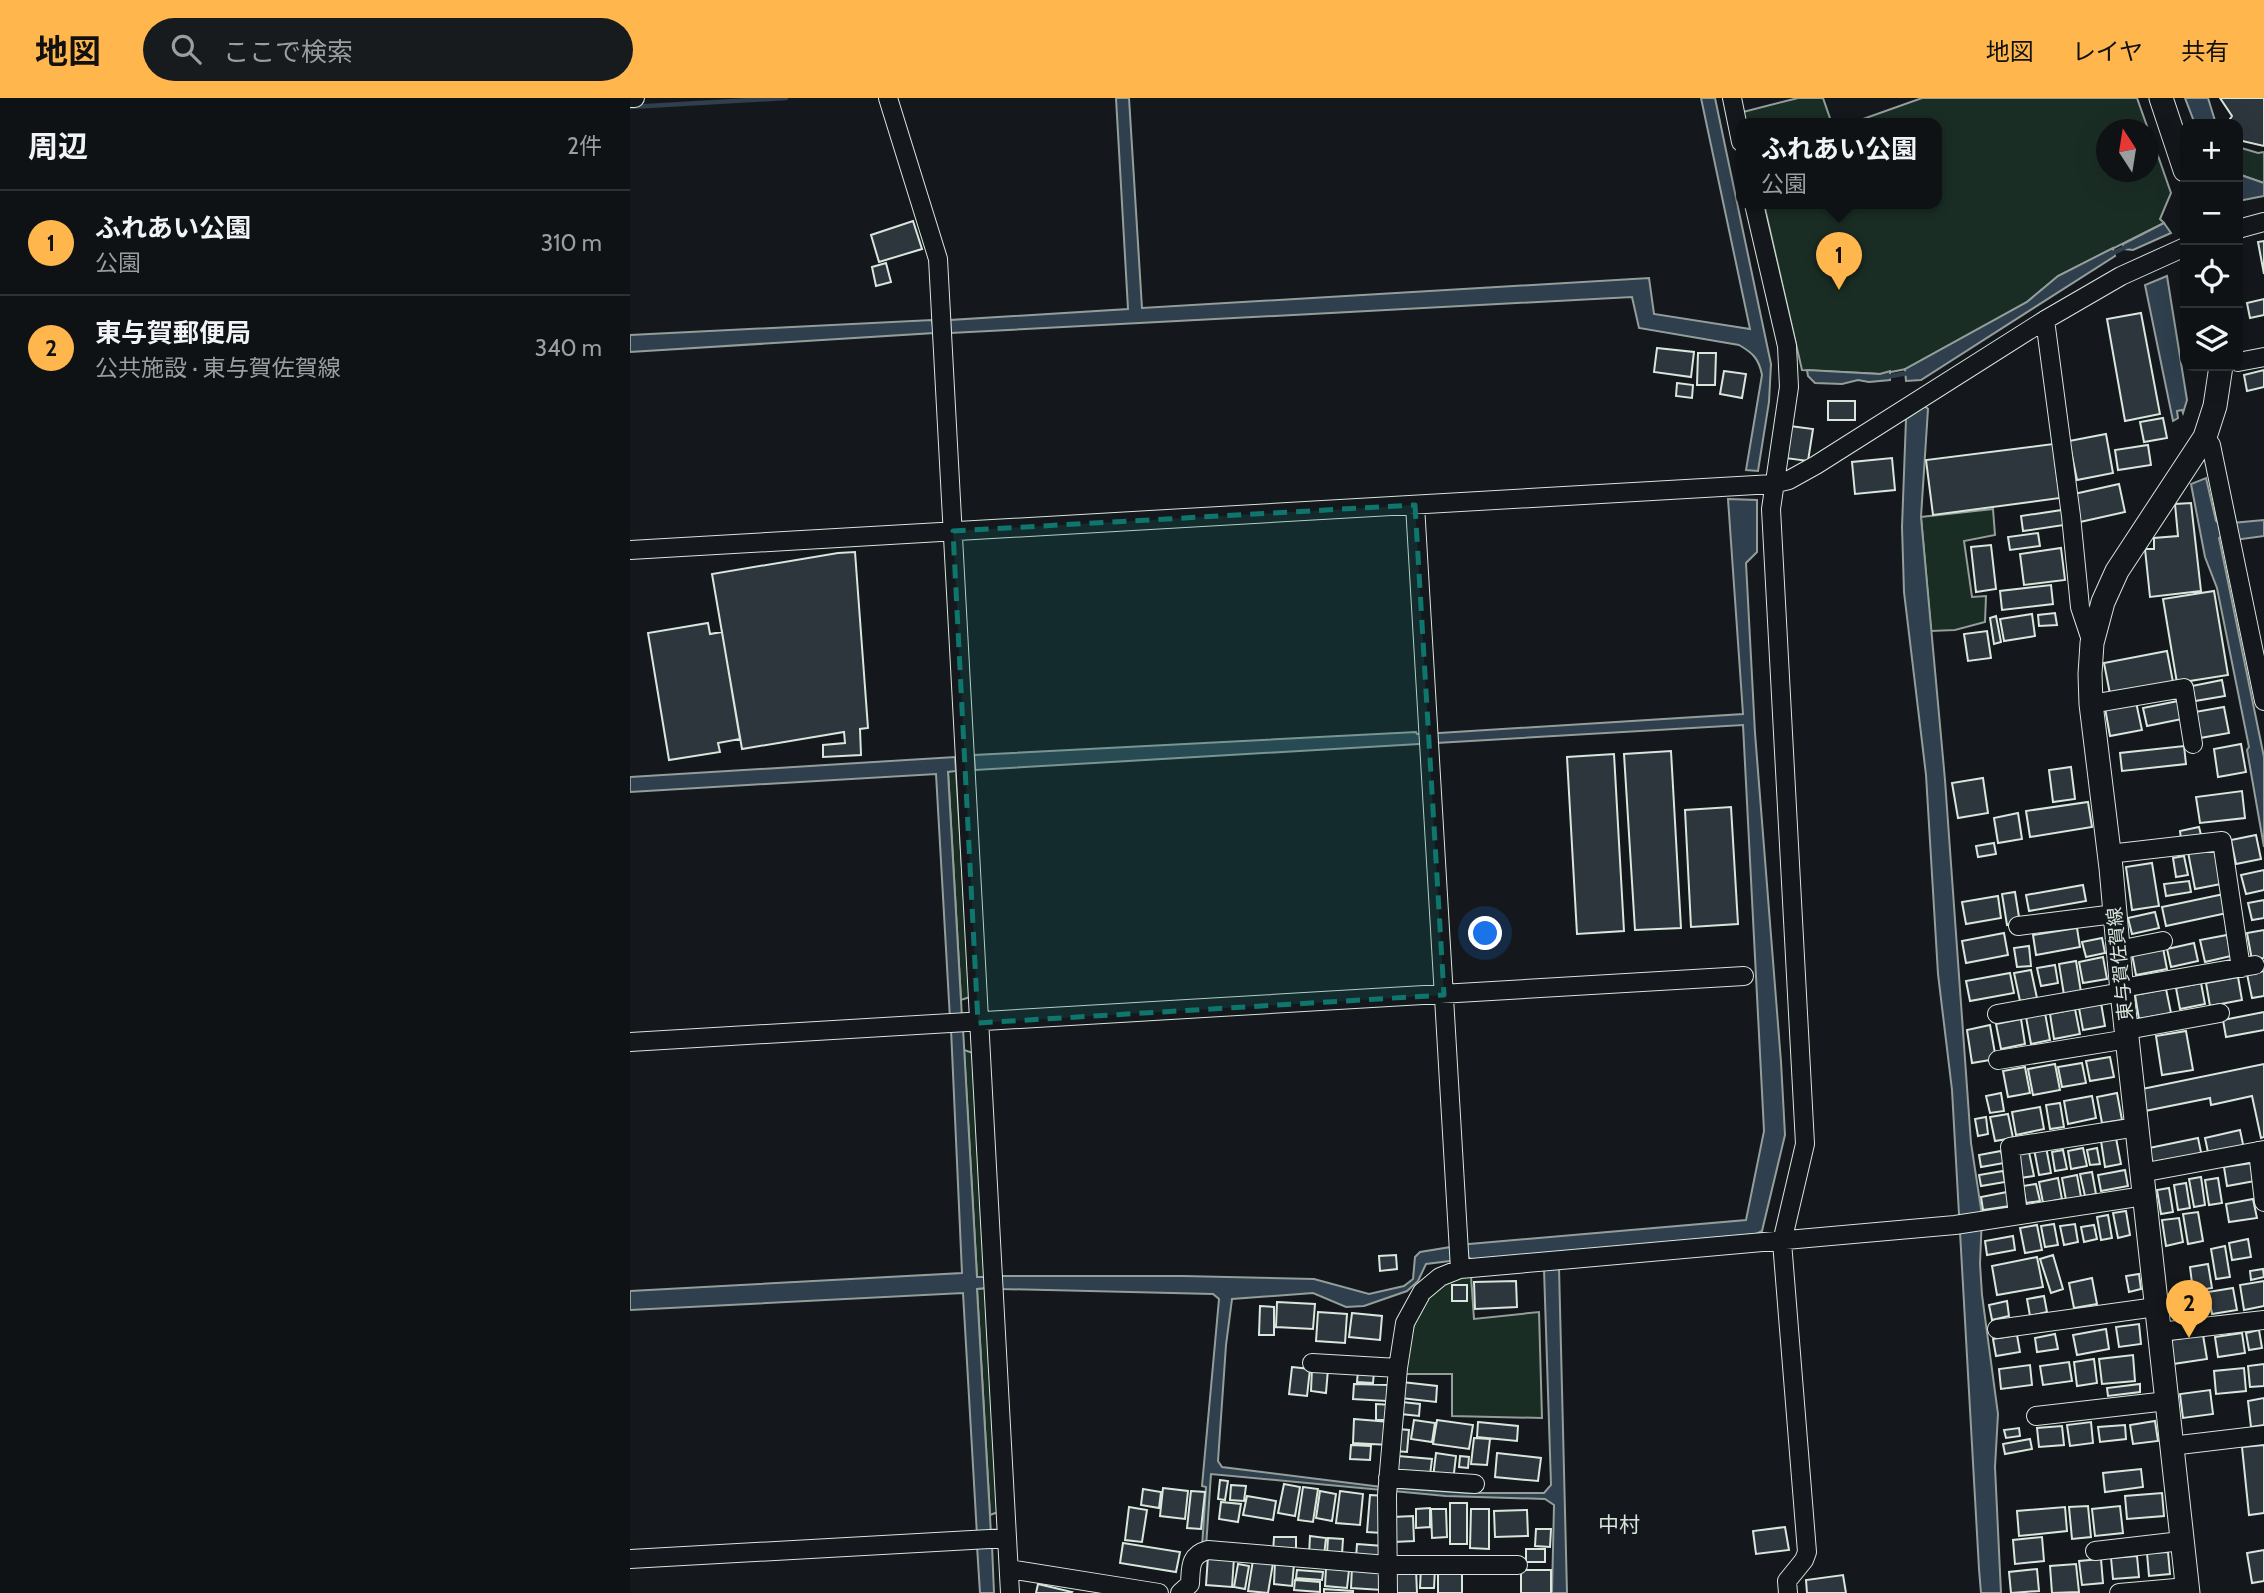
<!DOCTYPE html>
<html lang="ja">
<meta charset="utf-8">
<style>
body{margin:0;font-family:Cabin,"Noto Sans JP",sans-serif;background:#181b1e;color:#f1f3f6}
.controls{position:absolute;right:21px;top:21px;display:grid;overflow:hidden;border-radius:14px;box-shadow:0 7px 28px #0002}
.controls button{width:63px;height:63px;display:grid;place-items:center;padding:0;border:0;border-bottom:2px solid #2f3234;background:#0f1215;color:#f1f3f6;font:35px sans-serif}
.compass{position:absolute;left:1466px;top:21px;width:63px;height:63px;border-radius:50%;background:#0f1215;box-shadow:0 7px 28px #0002;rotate:348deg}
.you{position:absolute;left:856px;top:836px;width:24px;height:24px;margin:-18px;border:5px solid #fff;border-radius:50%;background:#1a73e8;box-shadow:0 0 0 10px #1a73e833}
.badge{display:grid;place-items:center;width:46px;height:46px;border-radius:50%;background:#ffb74d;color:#111;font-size:23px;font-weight:700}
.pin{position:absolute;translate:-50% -58px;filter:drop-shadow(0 2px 4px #0008)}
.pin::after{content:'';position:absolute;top:37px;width:24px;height:21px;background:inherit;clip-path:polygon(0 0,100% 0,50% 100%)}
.popup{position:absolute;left:1106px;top:20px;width:206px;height:91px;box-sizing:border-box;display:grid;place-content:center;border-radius:14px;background:#0f1215;filter:drop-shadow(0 2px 5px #0005);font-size:23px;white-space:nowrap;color:#9b9ea0}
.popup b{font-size:26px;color:#f1f3f6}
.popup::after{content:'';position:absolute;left:50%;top:100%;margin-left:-14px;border:14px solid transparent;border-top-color:#0f1215}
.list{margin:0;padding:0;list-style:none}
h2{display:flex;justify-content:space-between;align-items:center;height:91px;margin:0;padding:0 28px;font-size:30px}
h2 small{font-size:23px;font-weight:400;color:#9b9ea0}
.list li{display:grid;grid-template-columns:46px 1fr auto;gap:21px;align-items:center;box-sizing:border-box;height:105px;padding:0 28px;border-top:2px solid #2f3234}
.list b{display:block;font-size:26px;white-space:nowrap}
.list p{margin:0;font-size:23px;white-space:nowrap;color:#9b9ea0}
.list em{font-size:23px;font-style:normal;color:#9b9ea0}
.icon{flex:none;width:38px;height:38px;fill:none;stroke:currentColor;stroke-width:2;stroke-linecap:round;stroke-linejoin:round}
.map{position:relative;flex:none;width:1634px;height:1495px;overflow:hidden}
header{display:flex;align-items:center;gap:42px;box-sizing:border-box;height:98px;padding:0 35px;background:#ffb74d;color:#111}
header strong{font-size:33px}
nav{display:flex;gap:38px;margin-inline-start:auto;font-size:24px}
.search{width:490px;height:63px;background:#181b1e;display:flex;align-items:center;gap:18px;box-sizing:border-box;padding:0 24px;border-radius:38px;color:#9b9ea0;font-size:26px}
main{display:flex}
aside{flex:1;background:#0f1215}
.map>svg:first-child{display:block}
</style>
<header>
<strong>地図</strong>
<div class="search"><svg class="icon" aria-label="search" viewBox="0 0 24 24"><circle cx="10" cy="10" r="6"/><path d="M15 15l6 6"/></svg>ここで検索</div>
<nav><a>地図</a><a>レイヤ</a><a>共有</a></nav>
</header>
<main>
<aside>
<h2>周辺<small>2件</small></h2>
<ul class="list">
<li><span class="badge">1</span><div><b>ふれあい公園</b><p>公園</p></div><em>310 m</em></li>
<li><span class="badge">2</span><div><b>東与賀郵便局</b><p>公共施設 · 東与賀佐賀線</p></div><em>340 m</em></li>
</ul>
</aside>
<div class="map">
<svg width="1634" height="1495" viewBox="0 0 1634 1495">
<rect width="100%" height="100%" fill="#14181c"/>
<!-- green -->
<path fill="#1a2d24" stroke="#939e99" stroke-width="2" d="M1168,0H1193L1202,26H1116L1113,14Z
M1292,0H1507L1518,31L1476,32V74H1518L1519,32L1541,95L1530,121L1534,125L1428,178L1397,204L1281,270L1251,276L1172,272L1134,106H1307V26H1219Z
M1608,49L1628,55L1634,54V85L1608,76Z
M1363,411L1365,437L1334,443L1342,499L1356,498L1355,524L1325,532L1301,533L1291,419Z
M318,673H326L340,899L331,902Z
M334,952L343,955L355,1179H347Z
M841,1178L844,1221L909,1214L912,1320L822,1318V1276H775C780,1241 783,1199 820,1182C826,1179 835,1179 841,1178Z
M356,1190L368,1414L360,1417L347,1191Z"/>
<!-- water -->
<path fill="#2f3f4d" stroke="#939e99" stroke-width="2" d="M486,0H499L512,210L1019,180L1024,216L1120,231L1071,0H1085L1141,266L1139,304L1128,373L1116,372L1132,277C1129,261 1123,255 1109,247L1009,230L1002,199L321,235L320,222L498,211Z
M1555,0H1578L1586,26H1565Z
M1608,76L1634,85V98L1608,103Z
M1534,125L1541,135L1503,152L1494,151L1493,146Z
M1483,150L1485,158L1291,282L1276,283L1275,271L1397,204L1428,178Z
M1537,178L1557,302L1553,315L1552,312L1547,313L1548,320L1543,323L1515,187Z
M302,222L304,235L0,254V237Z
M1177,272L1250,276L1260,273V282L1239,284L1228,282L1212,286L1185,285L1178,278Z
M1295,308L1298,311L1291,419L1315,682L1341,1045L1352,1117L1350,1166L1352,1197L1368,1316L1365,1369L1371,1495H1351L1349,1471L1322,992L1308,876L1296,677L1274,494L1272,429L1276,321Z
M1576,380L1586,423L1594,429L1595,436L1589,440L1634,659V749L1617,652L1619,649L1587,490L1575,459L1561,386Z
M1098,401L1127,402V454L1116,465L1125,635L1151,964L1155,1037L1132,1133L1126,1136L842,1162L836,1157L825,1158L820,1163L796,1166L788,1183L777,1193L734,1208L716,1209L683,1195L602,1201L596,1247L588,1363L592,1369L752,1389L838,1395H914L921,1387L914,1171L929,1169L937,1495H922L924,1407L915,1401L816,1398L581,1376L576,1449H572L576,1389L572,1388L589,1201L583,1196L371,1191V1178H553L684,1181L739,1196L774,1188L783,1181L785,1159L790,1154L839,1146L1116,1122L1134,1033L1113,627L345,672L344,657L786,634L787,636L809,635L1113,616Z
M1634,422V438L1605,442L1602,425Z
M325,659L326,673L318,674L332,920L320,921L306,676L0,694V679Z
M333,930L347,1179H355L356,1190L347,1191L361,1436L347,1437L333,1195L0,1212V1193L332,1175L321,931Z
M362,1447L364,1495H350L347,1448Z"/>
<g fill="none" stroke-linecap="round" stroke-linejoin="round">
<!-- stream -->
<path stroke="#2f3f4d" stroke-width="4.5" d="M0,9L156,0
M1481,156L1498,148
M1256,279L1278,275"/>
</g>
<!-- building -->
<path fill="#2c363c" stroke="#d8e6dc" stroke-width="2" d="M1590,0H1634V48L1608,42V26L1598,24L1602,18Z
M283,123L292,151L249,164L241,137Z
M1634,143V176L1628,144Z
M256,165L261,184L246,188L242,169Z
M1634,201V217L1620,220L1617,205Z
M1511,215L1530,316L1495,323L1477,221Z
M1027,250L1064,254L1061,279L1024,274Z
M1068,255H1086L1085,287H1067Z
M1634,272V289L1617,293L1614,277Z
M1094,273L1116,276L1112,300L1090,296Z
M1047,285L1063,287L1062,300L1046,298Z
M1198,303H1225V322H1198Z
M1533,320L1537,340L1514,344L1510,324Z
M1160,328L1183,331L1178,363L1155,360Z
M1476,336L1483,375L1447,382L1439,343Z
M1423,346L1430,400L1303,417L1296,362Z
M1518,347L1521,367L1488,372L1485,352Z
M1262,360L1265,392L1225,396L1222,364Z
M1489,386L1495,414L1450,424L1444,396Z
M1561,405L1571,493L1520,499L1515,451H1524V440L1548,438L1545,406Z
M1432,412L1434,427L1393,433L1391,418Z
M1408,435L1410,448L1380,452L1378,439Z
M1361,447L1366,491L1346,494L1341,449Z
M1431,450L1435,482L1394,487L1390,456Z
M225,454L238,630L230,631L231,657L193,659V647L215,645L214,634L112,651L82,476L208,455Z
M1421,487L1423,506L1372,512L1370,493Z
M1584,493L1598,577L1547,585L1533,501Z
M1425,515L1427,527L1409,528L1408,517Z
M1402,516L1405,538L1374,543L1370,521Z
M1366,518L1371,544L1364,546L1360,520Z
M78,525L80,536L92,534L110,641L88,645L90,654L39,662L18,535Z
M1357,533L1361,560L1338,563L1334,536Z
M1537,553L1543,584L1480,596L1474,565Z
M1592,582L1595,598L1565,603L1562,588Z
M1548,603L1552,621L1517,628L1513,610Z
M1506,604L1512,632L1480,638L1475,610Z
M1594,609L1599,635L1570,640L1565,614Z
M1611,646L1616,674L1588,679L1584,651Z
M1554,648L1556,666L1492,673L1490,655Z
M1041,653L1051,830L1005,832L994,656Z
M984,656L994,833L947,836L937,659Z
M1441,669L1445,701L1423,704L1419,672Z
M1353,680L1358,715L1328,720L1322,685Z
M1612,693L1615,720L1570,725L1566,699Z
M1458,704L1462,729L1400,739L1396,713Z
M1101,709L1108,826L1061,829L1055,712Z
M1388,715L1392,741L1368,745L1364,720Z
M1569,729L1571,737L1551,741L1550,733Z
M1626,737L1631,761L1606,766L1601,742Z
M1364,745L1366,756L1348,759L1346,748Z
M1584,749L1591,786L1565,791L1558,754Z
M1554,758L1558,777L1546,779L1543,760Z
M1522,765L1529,808L1502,812L1496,769Z
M1634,772V792L1616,796L1611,777Z
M1559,783L1561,794L1536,798L1534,786Z
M1453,787L1456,803L1399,813L1396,797Z
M1385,794L1390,825L1377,827L1372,796Z
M1594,796L1597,815L1536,828L1532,809Z
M1368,798L1371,820L1336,826L1332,804Z
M1634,802V820L1622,822L1618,805Z
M1525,814L1529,830L1502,836L1498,820Z
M1447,830L1450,849L1406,857L1403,837Z
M1634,832V860L1622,862L1617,835Z
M1374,835L1378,857L1336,865L1332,843Z
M1597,837L1601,858L1575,864L1570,842Z
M1472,840L1475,855L1456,859L1452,844Z
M1564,845L1568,863L1541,869L1537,851Z
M1399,848L1401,868L1387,869L1384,850Z
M1533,850L1537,871L1506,877L1502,856Z
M1473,859L1477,881L1453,885L1449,864Z
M1446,863L1451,894L1434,897L1429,866Z
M1425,867L1428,885L1411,888L1407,870Z
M1401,872L1407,900L1390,903L1384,875Z
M1634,873V898L1622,900L1617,876Z
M1380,875L1384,895L1340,903L1336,883Z
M1608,879L1612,902L1580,908L1576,885Z
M1571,885L1575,906L1550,911L1546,890Z
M1536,891L1541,915L1509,921L1505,897Z
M1471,905L1475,928L1453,932L1449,910Z
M1445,911L1450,936L1424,941L1420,916Z
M1634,914V932L1596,939L1593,922Z
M1415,915L1420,942L1401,946L1396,919Z
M1391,921L1395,946L1371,951L1366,926Z
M1360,927L1366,961L1342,965L1337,932Z
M1556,933L1563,972L1532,977L1526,938Z
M1480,959L1484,979L1460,983L1456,963Z
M1452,965L1456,985L1432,989L1428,969Z
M1425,966L1430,992L1403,997L1398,971Z
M1634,966V1039L1631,1040L1622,998L1581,1007L1580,1000L1515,1013L1512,991Z
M1395,969L1400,995L1378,999L1373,973Z
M1371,995L1374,1013L1360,1015L1356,998Z
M1487,995L1492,1022L1472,1025L1467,999Z
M1462,998L1466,1020L1438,1026L1434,1003Z
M1430,1005L1434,1029L1420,1031L1416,1007Z
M1410,1009L1414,1031L1386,1037L1382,1014Z
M1378,1016L1383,1040L1365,1043L1360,1019Z
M1356,1019L1358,1036L1348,1038L1345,1021Z
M1610,1032L1614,1051L1579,1059L1575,1040Z
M1486,1040L1491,1066L1475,1069L1471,1043Z
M1568,1040L1572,1059L1523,1069L1519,1050Z
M1416,1049L1421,1075L1409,1077L1404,1051Z
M1453,1050L1457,1068L1441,1071L1438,1053Z
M1467,1050L1470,1066L1460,1067L1457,1052Z
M1433,1052L1437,1071L1425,1073L1422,1054Z
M1371,1053L1374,1065L1351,1069L1349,1057Z
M1399,1054L1404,1078L1390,1080L1386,1056Z
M1622,1065L1625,1083L1597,1088L1594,1069Z
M1495,1072L1498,1088L1471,1093L1468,1077Z
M1373,1073L1375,1084L1351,1088L1349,1077Z
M1462,1074L1466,1096L1455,1098L1450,1076Z
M1447,1077L1451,1099L1436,1102L1432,1080Z
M1571,1079L1575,1107L1564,1109L1559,1081Z
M1428,1080L1432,1101L1413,1105L1409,1084Z
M1588,1080L1592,1105L1579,1107L1575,1082Z
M1556,1085L1560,1110L1548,1112L1544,1087Z
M1406,1086L1410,1103L1396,1105L1393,1088Z
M1539,1090L1543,1114L1531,1116L1527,1092Z
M1377,1094L1380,1108L1353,1112L1351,1099Z
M1623,1101L1627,1120L1599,1124L1596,1106Z
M1496,1113L1500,1137L1488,1140L1483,1115Z
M1568,1114L1573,1143L1558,1146L1553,1116Z
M1478,1117L1482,1140L1471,1142L1467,1119Z
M1549,1120L1553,1144L1536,1148L1532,1122Z
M1424,1126L1428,1147L1415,1149L1411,1128Z
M1445,1126L1448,1144L1434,1147L1430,1128Z
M1407,1127L1412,1152L1395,1155L1390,1130Z
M1464,1127L1467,1141L1454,1144L1451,1129Z
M1383,1138L1385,1152L1357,1157L1355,1143Z
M1618,1141L1621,1159L1602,1162L1599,1145Z
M1595,1148L1600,1179L1586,1181L1581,1151Z
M766,1157L767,1171L750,1173L749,1158Z
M1423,1157L1433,1191L1421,1195L1410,1161Z
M1407,1159L1413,1189L1367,1197L1362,1168Z
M1578,1166L1582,1190L1563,1193L1560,1169Z
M1633,1171L1634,1179L1621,1182L1620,1173Z
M1509,1176L1511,1191L1499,1194L1496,1178Z
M1462,1180L1467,1206L1444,1210L1439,1185Z
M886,1183L887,1209L845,1211L844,1184Z
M1634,1183V1208L1614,1212L1610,1187Z
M822,1187H837V1203H822Z
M1603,1190L1607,1212L1582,1216L1578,1194Z
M1414,1198L1417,1214L1400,1218L1397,1201Z
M1568,1201L1572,1222L1549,1225L1546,1205Z
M1377,1203L1379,1218L1362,1222L1359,1207Z
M647,1204L685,1206L683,1231L646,1229Z
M630,1208L644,1209V1237H629Z
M688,1214L717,1216L715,1245L686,1243Z
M722,1215L752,1218L750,1242L719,1239Z
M1509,1226L1511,1246L1489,1249L1486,1229Z
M1476,1231L1479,1251L1447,1257L1443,1237Z
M1629,1232L1632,1250L1619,1252L1616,1235Z
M1612,1235L1615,1255L1588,1259L1585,1239Z
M1425,1236L1428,1251L1407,1254L1405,1240Z
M1387,1237L1390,1254L1366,1258L1363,1241Z
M1573,1237L1577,1261L1543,1266L1539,1242Z
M1503,1257L1505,1283L1472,1286L1469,1261Z
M1464,1261L1467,1285L1447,1288L1444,1264Z
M1439,1264L1442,1283L1413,1287L1410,1268Z
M1634,1266V1288L1620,1289L1618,1268Z
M1400,1267L1402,1287L1371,1291L1369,1271Z
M662,1269L680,1271L677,1298L659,1296Z
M682,1270L698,1271L696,1295L681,1293Z
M1614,1270L1616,1293L1586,1296L1584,1273Z
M728,1273L744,1274L743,1285L727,1284Z
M772,1284L807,1288L806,1304L771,1300Z
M724,1286L758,1287L757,1303L723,1301Z
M1510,1286V1294L1478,1298L1477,1290Z
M1580,1292L1583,1316L1553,1320L1550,1296Z
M1634,1300V1327L1621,1329L1618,1303Z
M772,1304L790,1306L789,1318L771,1316Z
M746,1306L762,1307V1322H746Z
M724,1321L760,1324L759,1347L723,1345Z
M784,1322L805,1325L802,1344L781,1341Z
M807,1322L843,1327L839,1351L803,1346Z
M1525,1323L1528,1343L1503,1346L1500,1327Z
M848,1324L888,1328L887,1343L847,1339Z
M1461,1324L1463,1345L1440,1348L1437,1327Z
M1495,1327L1496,1341L1470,1344L1468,1329Z
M1432,1328L1434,1347L1409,1349L1407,1330Z
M1389,1330L1390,1338L1376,1340L1374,1332Z
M768,1331L779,1332L777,1354L765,1353Z
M844,1340L860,1341L857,1367L841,1366Z
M1400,1341L1402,1351L1375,1356L1373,1346Z
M721,1347L741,1348L740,1362L720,1361Z
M1634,1347V1415L1619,1417L1612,1349Z
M806,1355L826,1358L823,1383L803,1380Z
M867,1355L911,1360L908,1383L865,1379Z
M768,1358L802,1361L800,1377L767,1375Z
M830,1358L839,1359L838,1370L829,1369Z
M1511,1371L1513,1389L1475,1394L1473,1375Z
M590,1382L598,1383L595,1402L588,1401Z
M654,1386L670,1389L665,1418L648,1415Z
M601,1387L616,1388L614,1403L600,1402Z
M673,1389L688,1391L683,1424L668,1422Z
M533,1390L558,1393L555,1421L530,1418Z
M513,1391L531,1394L529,1410L511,1407Z
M561,1393L575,1394L571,1431L557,1430Z
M690,1393L706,1396L702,1423L686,1420Z
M710,1393L733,1396L730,1427L706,1425Z
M1532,1395L1534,1418L1497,1421L1495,1398Z
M740,1397L755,1398L752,1435L737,1434Z
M617,1398L646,1403L643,1422L613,1417Z
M591,1404L611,1406L608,1424L589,1421Z
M820,1405H837V1446H820Z
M1458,1408L1461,1439L1442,1441L1439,1409Z
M1490,1408L1493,1435L1465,1438L1462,1411Z
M499,1409L517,1412L512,1444L495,1442Z
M1435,1409L1437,1433L1389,1438L1387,1413Z
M800,1410V1429L786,1430V1411Z
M801,1411H816L817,1439L802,1440Z
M841,1411H859V1451L840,1450Z
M897,1412L898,1438L865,1439L864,1413Z
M783,1418L784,1443L764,1444L763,1419Z
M1155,1429L1159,1452L1126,1456L1123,1433Z
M906,1431H921L920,1449L905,1448Z
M680,1438L696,1440L694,1458L679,1457Z
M644,1439H666V1456L643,1455Z
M1412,1439L1414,1463L1385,1466L1383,1442Z
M698,1440L713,1441L712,1456H697Z
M493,1445L550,1454L546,1474L490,1465Z
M727,1446L753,1448L752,1461L726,1460Z
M896,1451H915V1464H896Z
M1634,1452V1483L1622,1485L1617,1455Z
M1538,1454L1540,1476L1519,1478L1517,1455Z
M578,1458L604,1460L602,1489L576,1487Z
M1507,1458L1509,1479L1483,1481L1481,1460Z
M1471,1461L1473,1485L1452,1487L1449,1463Z
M623,1462L643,1465L638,1495L618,1493Z
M645,1464L664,1466L662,1488L644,1486Z
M608,1466L619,1468L615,1491L604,1489Z
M1446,1466L1449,1494L1422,1495L1420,1468Z
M722,1469L753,1470L752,1492L721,1490Z
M791,1469L805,1470L804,1490H790Z
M832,1469V1495H808V1470Z
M696,1470L719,1472L717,1490L695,1488Z
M762,1471H786L787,1495H763Z
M1407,1471L1409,1493L1381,1495L1379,1474Z
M667,1472L693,1474L692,1482L666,1480Z
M891,1472H921V1495H891Z
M1213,1477L1216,1495H1177L1176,1482Z
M665,1482L690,1484V1494L664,1492Z
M408,1486L442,1494L441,1495H406Z
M694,1491L723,1493V1495H694Z"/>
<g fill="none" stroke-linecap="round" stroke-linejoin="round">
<defs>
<path id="minor" d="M0,0H5
M258,0L308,161L380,1495
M1102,0L1111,44
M1124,106L1157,248L1159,289L1141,411L1175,1046L1152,1144L1177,1454L1174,1462L1157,1483L1158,1495
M1608,131L1634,124
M1415,222L1441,418L1450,509L1462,545
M1608,264L1634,259
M1575,339L1581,347L1634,603
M785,407L830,1171
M0,452L1143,386L1159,382L1186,367L1415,222L1491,178L1555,149
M1461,606L1554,590L1563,646
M1479,756L1592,743L1611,870
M1388,828L1485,816
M1488,852L1533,843
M1492,890L1625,867
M1367,916L1492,894
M1497,932L1590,915
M0,944L1114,878
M1368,962L1498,941
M1628,1053L1634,1104
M1511,1075L1634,1052
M1388,1117L1380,1049L1507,1029
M1367,1231L1526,1209
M1530,1234L1634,1222
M682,1265L768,1270
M1406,1318L1537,1303
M1541,1348L1634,1337
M758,1380L845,1386
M1465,1453L1551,1443
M0,1461L377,1440
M379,1471L529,1495
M550,1495L560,1486C561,1470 559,1457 578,1452L757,1467H888
M758,1495L757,1397L768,1270L775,1225L792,1194L810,1179L830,1171L1325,1127L1514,1098
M1489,1495L1557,1489"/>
<path id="major" d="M1531,0L1555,72
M1558,1495L1492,894L1481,770L1461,606L1460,576L1462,545L1473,504L1487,473L1575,339L1585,308L1591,268"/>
</defs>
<!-- minor casing -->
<use href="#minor" stroke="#d8e6dc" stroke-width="20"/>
<!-- major casing -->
<use href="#major" stroke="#d8e6dc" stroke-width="25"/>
<!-- minor -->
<use href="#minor" stroke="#14181c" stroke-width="18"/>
<!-- major -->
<use href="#major" stroke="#14181c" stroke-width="23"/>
</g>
<!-- marked area -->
<path fill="#0f766e" fill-opacity="0.2" stroke="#0f766e" stroke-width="5" stroke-dasharray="14 9" stroke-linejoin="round" d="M785,407L814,897L348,925L323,433Z"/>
<g text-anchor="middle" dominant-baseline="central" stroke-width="5" stroke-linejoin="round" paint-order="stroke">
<!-- street labels -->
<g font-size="19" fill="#d8e6dc" stroke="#14181c">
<text transform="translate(1490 866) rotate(-96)">東与賀佐賀線</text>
</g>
<!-- neighbourhood labels -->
<g font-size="21" fill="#d8e6dc" stroke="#14181c">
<text x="989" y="1426">中村</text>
</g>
</g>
</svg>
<div class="controls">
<button>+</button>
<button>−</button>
<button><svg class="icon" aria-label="locate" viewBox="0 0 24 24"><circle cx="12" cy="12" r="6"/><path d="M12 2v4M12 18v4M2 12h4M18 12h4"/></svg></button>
<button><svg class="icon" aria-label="layers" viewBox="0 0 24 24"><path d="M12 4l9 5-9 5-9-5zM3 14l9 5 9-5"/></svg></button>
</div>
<svg class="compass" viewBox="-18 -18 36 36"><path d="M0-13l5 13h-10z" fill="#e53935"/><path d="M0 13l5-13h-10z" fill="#9b9ea0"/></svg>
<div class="you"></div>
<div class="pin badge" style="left:1209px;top:192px">1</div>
<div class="popup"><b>ふれあい公園</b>公園</div>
<div class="pin badge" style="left:1559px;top:1240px">2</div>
</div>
</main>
